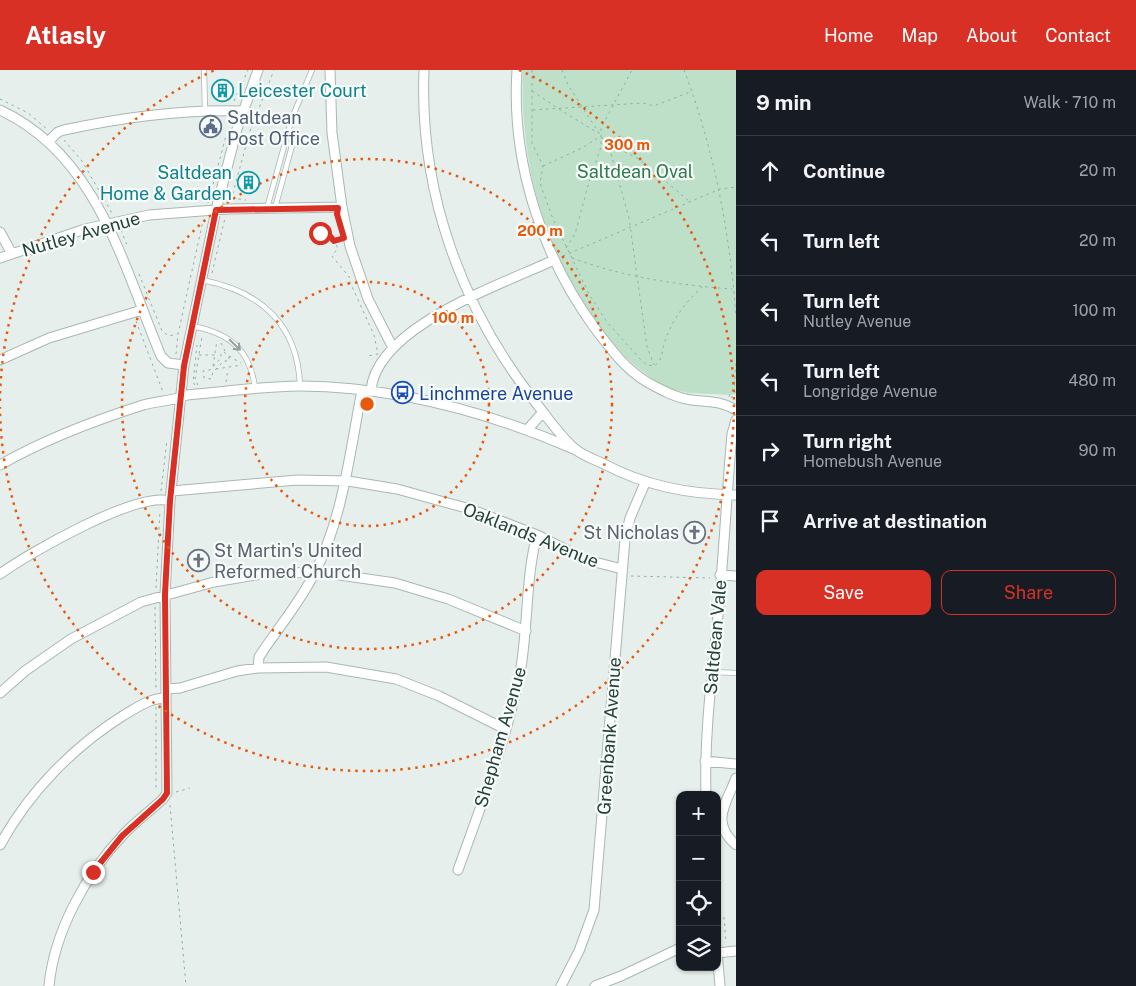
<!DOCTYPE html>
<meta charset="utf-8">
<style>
body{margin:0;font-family:"Public Sans",sans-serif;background:#20242c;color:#f1f3f6}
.controls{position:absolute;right:15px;bottom:15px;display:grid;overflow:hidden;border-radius:10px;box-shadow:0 1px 4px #0004}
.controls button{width:45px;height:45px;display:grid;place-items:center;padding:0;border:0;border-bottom:1px solid #363941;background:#171b24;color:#f1f3f6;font:25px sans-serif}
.stop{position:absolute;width:15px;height:15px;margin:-11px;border:4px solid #d93025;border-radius:50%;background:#fff}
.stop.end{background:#d93025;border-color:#fff;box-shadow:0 1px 5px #0008}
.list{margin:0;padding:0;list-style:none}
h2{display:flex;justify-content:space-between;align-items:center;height:65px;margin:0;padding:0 20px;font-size:21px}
h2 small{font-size:16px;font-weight:400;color:#9ea1a6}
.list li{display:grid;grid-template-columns:32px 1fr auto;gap:15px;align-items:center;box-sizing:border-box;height:70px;padding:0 20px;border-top:1px solid #363941}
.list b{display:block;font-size:19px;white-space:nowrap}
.list p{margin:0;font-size:16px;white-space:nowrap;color:#9ea1a6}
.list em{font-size:16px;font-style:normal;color:#9ea1a6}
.actions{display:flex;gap:10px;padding:15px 20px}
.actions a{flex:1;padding:11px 0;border:1px solid #d93025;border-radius:10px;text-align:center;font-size:18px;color:#d93025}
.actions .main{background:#d93025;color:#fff}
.icon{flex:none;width:28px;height:28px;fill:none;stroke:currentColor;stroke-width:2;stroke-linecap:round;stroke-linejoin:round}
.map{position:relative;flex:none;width:736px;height:916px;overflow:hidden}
header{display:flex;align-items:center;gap:30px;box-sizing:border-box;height:70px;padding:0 25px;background:#d93025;color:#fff}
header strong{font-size:24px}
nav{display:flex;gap:28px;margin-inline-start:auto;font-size:18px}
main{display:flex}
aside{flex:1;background:#171b24}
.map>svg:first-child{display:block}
</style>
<header>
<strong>Atlasly</strong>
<nav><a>Home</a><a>Map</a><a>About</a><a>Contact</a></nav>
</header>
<main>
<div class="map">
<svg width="736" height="916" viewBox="0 0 736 916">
<rect width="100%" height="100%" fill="#e6efeb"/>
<!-- green -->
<path fill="#bfe0c8" d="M523,0H736V324C728,326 722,324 714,324C698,324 679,323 665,316C603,284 555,194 537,128C526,87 521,43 523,0Z"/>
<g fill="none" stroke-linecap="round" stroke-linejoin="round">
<defs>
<path id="service" d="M204,0L205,40
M267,138L292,48L312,0
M275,138L293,72
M202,210C260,221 298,254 300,316
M192,256C229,263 250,279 255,318
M713,602L736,603"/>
<path id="minor" d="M330,0L332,63L342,137L350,176L368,229L393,278
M424,0C419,121 461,238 536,333C548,348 560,366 575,379C582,385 593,389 602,393C645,416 688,424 736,425
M517,0C511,91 541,184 594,257C609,277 625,299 647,312C661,320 676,328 692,330C709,332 721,331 736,340
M0,40C97,85 123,195 161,286L168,293L184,295
M49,71L58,62L64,60C124,47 182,39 243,41
M0,162L12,184
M0,188L85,159L149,145L228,139L342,137
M0,290L49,268L142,240
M371,320C377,256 503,214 554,190
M528,359L543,342
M0,395C45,369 93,351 143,335C157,331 173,331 187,325C225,322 263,316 301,316C396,317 489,342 576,380
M172,421L297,410L348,411L397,419L470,439L537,465L587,490L622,499
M0,504C29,483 137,421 170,431
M720,505L736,506
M258,598L259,587C277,559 299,534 314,504C343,449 350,381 362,320
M166,619L180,618L237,601L258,598L326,597L396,609L439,626L505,659
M0,623L25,601L71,569L141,532L214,512L262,504L319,502L395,513L448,529L526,561
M705,691L736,694
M736,708C726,734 710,752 736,775
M706,725C704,661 713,598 719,535C724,478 727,421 732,364L736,350
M0,775C29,722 73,677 124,645C138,637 150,628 166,628
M458,800C482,733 508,666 521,597C528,554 526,505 537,465
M717,882L720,916
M717,883L736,881
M49,916C54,862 86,804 123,765C135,752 150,741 163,729L167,723L165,524L170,431L184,295L216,140L237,59L258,0
M561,916L579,881L594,840L625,469L630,448L645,413
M595,916L621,906L680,878"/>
</defs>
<!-- service casing -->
<use href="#service" stroke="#a8b8b2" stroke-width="6"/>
<!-- minor casing -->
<use href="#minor" stroke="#a8b8b2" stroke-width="11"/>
<!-- path -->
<path stroke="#86b3a5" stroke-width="1" stroke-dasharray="2.5 4" stroke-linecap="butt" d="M532,0V73L543,96L540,113L553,149L589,224L607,252L641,290L647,295L654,296C664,290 662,277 666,268C674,247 686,232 702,217
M562,0L568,15L610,80L629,148L647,277L654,295
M684,0C714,79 730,163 736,247
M532,21L556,37
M0,29L28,43L47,59
M234,31L248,0
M559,39L598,63
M533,40L643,33L654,36L690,22
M64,70L82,91L112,143
M607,73L639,89L689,131
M543,96L582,78L601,66
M232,128L246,130
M231,130L250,61L274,0
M208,133L226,66
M121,160L127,175
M312,171C324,156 330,165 338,178L332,186L350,208L349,210L374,265L378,284L368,286
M566,178L575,164L589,112L601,77V58L632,0
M563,186L720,119L736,117
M572,188C624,207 677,215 732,219
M212,203L225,148
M139,204L162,261L169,266L177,264
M136,251L163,322
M221,273L226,283
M224,282L229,287V291H224L213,302L211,309L204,308L203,301L210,300L221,288V283Z
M176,284L178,264L203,151
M199,285H215
M229,286L241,293
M213,296L217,270
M216,299L242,295
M226,312L228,299
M195,315L193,312L197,275
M198,315L195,309L202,266
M729,327L734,317L736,292
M731,328L735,323L734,317
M161,421L167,370
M631,506L710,508
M156,518L160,440
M155,537L156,621
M156,637V717H159
M176,722L190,718
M170,735L186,916
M724,847L726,873"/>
<!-- service -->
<use href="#service" stroke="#fff" stroke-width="4.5"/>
<!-- minor -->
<use href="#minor" stroke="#fff" stroke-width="9"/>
</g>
<!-- one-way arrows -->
<defs><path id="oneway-shaft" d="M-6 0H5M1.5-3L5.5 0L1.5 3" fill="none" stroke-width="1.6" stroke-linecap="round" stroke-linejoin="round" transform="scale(1.25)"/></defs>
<use stroke="#92a09c" href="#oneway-shaft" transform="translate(235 275) rotate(44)"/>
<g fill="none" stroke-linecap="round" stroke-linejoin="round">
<!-- route -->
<path stroke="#d93025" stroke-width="6" d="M93,802L122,766L163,729L167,723L165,524L170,431L184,296L216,140L338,138L337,144L344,168L334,171L329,165L320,163"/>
</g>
<!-- distance rings -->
<g fill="none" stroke="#e8590c" stroke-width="2.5" stroke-dasharray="2.5 5">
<circle cx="367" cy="334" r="122"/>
<circle cx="367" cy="334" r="245"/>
<path d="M0 331A367 367 0 0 1 215 0M519 0A367 367 0 1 1 0 337"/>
</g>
<!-- icons -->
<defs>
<symbol id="building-ring" viewBox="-11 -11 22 22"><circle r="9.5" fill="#f7fbf9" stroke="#0f9aa8" stroke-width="1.5"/><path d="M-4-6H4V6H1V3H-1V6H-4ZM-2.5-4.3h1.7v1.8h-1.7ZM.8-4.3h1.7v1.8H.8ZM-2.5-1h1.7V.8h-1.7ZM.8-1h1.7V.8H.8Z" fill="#0f9aa8"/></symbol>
<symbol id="civic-ring" viewBox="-11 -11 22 22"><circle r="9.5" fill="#f7fbf9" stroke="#5c6f8a" stroke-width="1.5"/><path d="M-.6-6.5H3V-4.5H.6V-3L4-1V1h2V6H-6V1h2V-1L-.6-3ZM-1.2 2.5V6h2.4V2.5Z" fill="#5c6f8a"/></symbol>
<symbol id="bus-ring" viewBox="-11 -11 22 22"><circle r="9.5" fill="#f7fbf9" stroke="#1a4fb4" stroke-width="1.5"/><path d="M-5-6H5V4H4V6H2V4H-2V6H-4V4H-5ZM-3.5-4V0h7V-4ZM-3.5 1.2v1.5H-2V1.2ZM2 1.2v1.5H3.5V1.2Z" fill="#1a4fb4"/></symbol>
<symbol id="church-ring" viewBox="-11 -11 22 22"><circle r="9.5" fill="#f7fbf9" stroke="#6b7280" stroke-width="1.5"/><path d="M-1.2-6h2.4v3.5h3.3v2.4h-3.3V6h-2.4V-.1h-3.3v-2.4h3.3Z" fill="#6b7280"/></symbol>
</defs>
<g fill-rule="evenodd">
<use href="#building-ring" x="210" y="8" width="25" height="25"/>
<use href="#civic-ring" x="198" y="44" width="25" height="25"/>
<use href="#building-ring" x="236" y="100" width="25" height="25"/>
<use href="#bus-ring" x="390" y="310" width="25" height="25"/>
<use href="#church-ring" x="682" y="450" width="25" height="25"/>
<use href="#church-ring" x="186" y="478" width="25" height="25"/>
</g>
<g text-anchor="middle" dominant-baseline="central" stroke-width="4.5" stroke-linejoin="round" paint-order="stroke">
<!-- culture labels -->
<g font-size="18" fill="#0d838f" stroke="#f7fbf9" text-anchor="start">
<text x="238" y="20">Leicester Court</text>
<text x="232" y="102" text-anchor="end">Saltdean<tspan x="232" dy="21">Home &amp; Garden</tspan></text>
</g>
<!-- service labels -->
<g font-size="18" fill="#4e5e75" stroke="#f7fbf9" text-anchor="start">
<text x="227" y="47">Saltdean<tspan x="227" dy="21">Post Office</tspan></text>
</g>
<!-- park labels -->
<g font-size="18" fill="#2d7a4b" stroke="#f7fbf9">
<text x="635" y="101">Saltdean Oval</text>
</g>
<!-- street labels -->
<g font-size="18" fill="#24423a" stroke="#f7fbf9">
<text transform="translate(81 164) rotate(-16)">Nutley Avenue</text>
<text transform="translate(531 465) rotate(22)">Oaklands Avenue</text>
<text transform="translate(715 567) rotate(-85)">Saltdean Vale</text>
<text transform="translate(609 666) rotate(-86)">Greenbank Avenue</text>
<text transform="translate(500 667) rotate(-74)">Shepham Avenue</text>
</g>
<!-- transit labels -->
<g font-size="18" fill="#164399" stroke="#f7fbf9" text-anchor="start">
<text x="419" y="323">Linchmere Avenue</text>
</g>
<!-- worship labels -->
<g font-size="18" fill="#5b616d" stroke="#f7fbf9" text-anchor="end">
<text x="679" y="462">St Nicholas</text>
<text x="214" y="480" text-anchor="start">St Martin's United<tspan x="214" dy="21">Reformed Church</tspan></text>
</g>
</g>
<circle cx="367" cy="334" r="8" fill="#e8590c" stroke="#f7fbf9" stroke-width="2.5"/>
<g font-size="15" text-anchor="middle" font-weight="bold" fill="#e8590c" stroke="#f7fbf9" stroke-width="4.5" stroke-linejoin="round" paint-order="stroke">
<text x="627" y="80">300 m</text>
<text x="540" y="166">200 m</text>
<text x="453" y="253">100 m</text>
</g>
</svg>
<div class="controls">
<button>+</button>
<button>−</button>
<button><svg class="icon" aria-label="locate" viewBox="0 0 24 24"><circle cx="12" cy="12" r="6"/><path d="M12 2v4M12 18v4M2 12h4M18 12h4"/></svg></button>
<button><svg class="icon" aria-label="layers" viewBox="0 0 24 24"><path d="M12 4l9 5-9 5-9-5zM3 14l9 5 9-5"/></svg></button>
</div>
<div class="stop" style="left:320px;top:163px"></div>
<div class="stop end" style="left:93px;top:802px"></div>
</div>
<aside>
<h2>9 min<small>Walk · 710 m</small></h2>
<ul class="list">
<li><svg class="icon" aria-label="ahead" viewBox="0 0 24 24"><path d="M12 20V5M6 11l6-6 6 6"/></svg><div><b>Continue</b></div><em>20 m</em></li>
<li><svg class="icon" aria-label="left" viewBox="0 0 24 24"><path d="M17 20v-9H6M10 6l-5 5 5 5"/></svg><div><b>Turn left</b></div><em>20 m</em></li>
<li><svg class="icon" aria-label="left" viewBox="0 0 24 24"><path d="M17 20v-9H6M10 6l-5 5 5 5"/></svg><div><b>Turn left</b><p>Nutley Avenue</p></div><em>100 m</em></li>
<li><svg class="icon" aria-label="left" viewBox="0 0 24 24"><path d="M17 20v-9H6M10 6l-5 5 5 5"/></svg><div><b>Turn left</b><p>Longridge Avenue</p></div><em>480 m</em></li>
<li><svg class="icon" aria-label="right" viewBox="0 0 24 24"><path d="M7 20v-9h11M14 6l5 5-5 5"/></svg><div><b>Turn right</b><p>Homebush Avenue</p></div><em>90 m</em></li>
<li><svg class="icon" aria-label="arrive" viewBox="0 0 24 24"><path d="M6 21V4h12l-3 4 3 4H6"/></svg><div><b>Arrive at destination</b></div></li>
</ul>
<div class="actions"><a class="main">Save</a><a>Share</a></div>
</aside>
</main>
